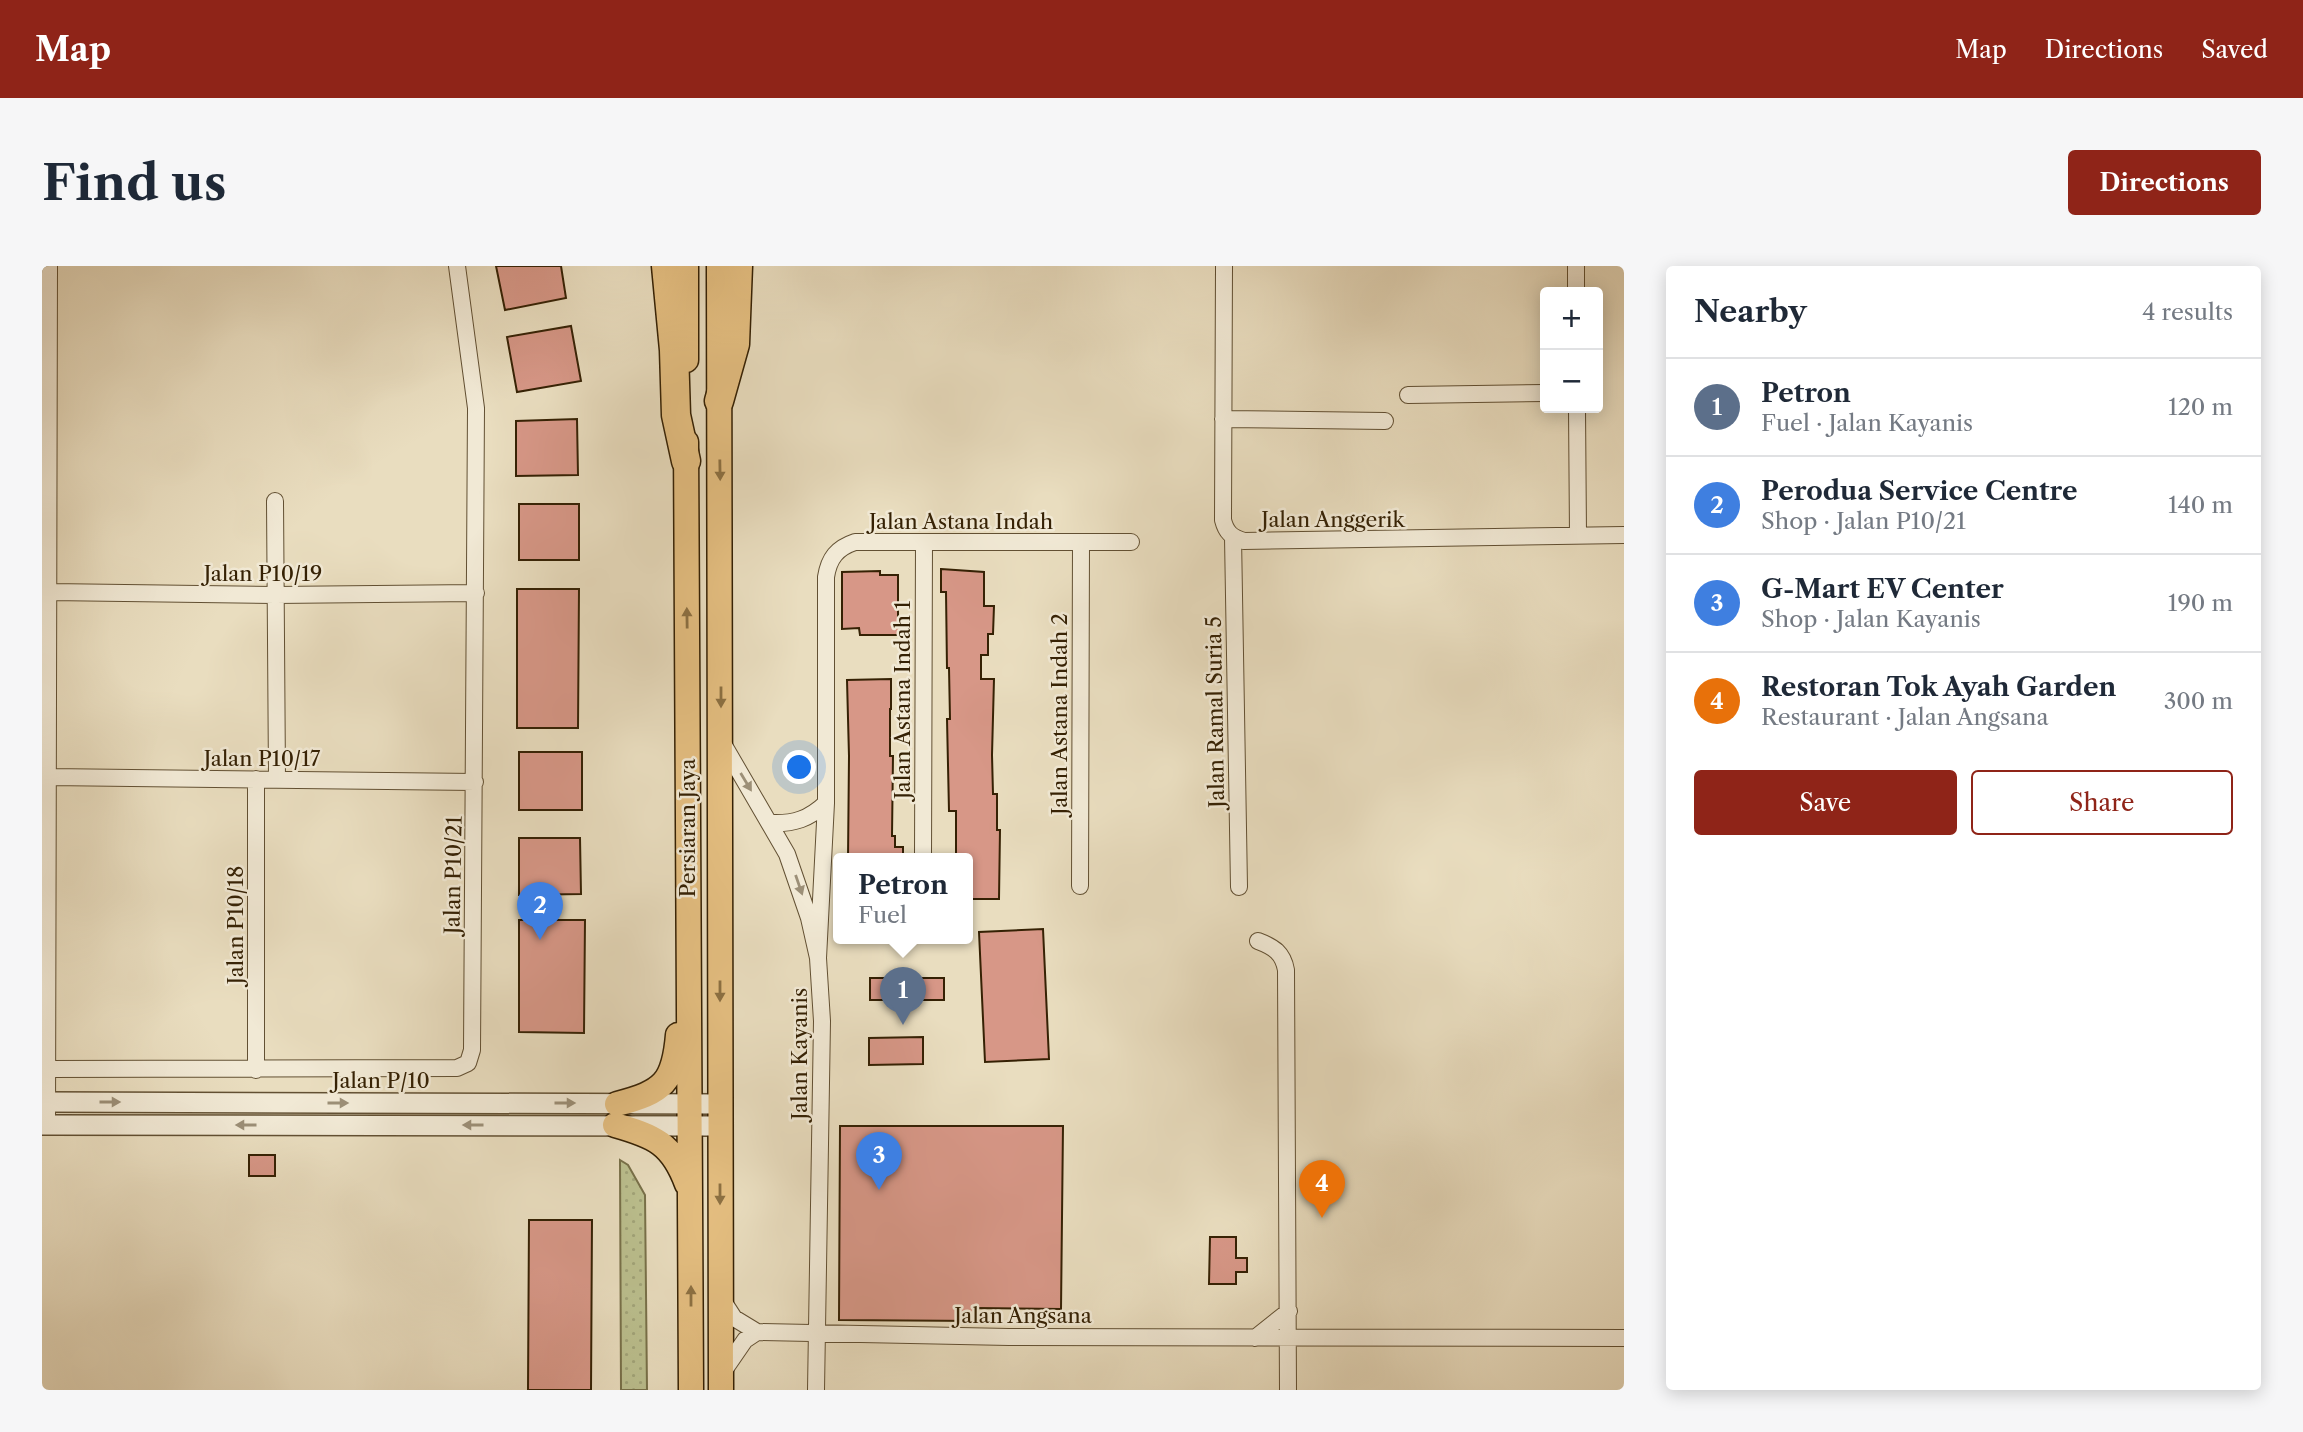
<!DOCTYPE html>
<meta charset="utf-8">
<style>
body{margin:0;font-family:"Libre Caslon Text",serif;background:#f6f6f7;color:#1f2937}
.controls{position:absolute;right:21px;top:21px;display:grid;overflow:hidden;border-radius:7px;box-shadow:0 4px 18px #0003}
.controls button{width:63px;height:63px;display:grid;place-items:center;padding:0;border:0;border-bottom:2px solid #e0e1e3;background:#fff;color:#1f2937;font:35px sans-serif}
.you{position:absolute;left:758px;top:502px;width:24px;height:24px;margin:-18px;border:5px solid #fff;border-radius:50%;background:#1a73e8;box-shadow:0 0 0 10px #1a73e833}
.badge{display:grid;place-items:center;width:46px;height:46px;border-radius:50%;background:#8f2418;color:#fff;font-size:23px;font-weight:700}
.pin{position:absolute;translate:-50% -58px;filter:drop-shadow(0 2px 4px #0008)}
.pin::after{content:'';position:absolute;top:37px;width:24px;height:21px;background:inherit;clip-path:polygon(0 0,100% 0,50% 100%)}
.popup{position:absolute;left:791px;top:587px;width:140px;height:91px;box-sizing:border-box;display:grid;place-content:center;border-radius:7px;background:#fff;filter:drop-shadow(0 2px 5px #0005);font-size:23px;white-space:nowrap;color:#747a83}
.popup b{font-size:26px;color:#1f2937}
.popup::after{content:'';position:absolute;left:50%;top:100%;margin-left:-14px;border:14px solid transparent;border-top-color:#fff}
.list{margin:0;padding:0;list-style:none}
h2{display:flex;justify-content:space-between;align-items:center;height:91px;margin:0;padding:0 28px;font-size:30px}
h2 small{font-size:23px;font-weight:400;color:#747a83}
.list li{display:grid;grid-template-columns:46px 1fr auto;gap:21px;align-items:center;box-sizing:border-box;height:98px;padding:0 28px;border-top:2px solid #e0e1e3}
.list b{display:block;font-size:26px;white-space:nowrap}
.list p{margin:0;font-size:23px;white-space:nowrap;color:#747a83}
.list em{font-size:23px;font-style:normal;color:#747a83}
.actions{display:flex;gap:14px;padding:21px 28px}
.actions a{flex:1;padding:16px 0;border:2px solid #8f2418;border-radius:7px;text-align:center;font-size:24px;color:#8f2418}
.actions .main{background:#8f2418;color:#fff}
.map{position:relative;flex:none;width:1582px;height:1124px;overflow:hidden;border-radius:7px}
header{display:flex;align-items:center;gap:42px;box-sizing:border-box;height:98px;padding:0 35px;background:#8f2418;color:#fff}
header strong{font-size:33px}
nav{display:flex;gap:38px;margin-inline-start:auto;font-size:24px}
.intro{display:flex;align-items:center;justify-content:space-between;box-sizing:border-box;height:168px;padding:0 42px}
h1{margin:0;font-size:49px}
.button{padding:18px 32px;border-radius:7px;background:#8f2418;color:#fff;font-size:24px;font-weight:700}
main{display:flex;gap:42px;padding:0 42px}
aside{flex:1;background:#fff;border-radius:7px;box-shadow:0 4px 18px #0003}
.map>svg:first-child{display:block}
</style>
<header>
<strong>Map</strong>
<nav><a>Map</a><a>Directions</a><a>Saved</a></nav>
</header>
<div class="intro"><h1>Find us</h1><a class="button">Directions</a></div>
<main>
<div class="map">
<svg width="1582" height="1124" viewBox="0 0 1582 1124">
<defs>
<pattern id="grass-dots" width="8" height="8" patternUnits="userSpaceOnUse" patternTransform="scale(1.75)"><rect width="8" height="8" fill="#bbbf8e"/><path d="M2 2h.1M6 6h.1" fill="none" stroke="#a1a479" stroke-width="1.8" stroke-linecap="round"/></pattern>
</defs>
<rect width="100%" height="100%" fill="#e9ddbf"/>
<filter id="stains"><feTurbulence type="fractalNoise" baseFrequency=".00286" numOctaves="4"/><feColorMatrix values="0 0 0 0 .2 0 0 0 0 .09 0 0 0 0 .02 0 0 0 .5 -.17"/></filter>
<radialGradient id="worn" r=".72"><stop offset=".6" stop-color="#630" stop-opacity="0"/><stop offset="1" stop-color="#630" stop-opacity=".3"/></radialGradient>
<!-- grass -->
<path fill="url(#grass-dots)" stroke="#787049" stroke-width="2" d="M578,894L586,899L603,929L605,1124H579Z"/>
<!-- building -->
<path fill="#d79787" stroke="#352104" stroke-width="2" d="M454,0H519L524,32L463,44Z
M529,60L539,115L475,126L465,71Z
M535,153L536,209L474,210V155Z
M477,238H537V294H477Z
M899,303L942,306V340H952L951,368H946V389H939V413H952L950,489L951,528H955V564H958L957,633H930V616H926V593H914V545H907L905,453H908L907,402H905L904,326H899Z
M838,305V309H856V351H861V369H818L817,362L800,363V306Z
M475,323H537L536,462H475Z
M849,413V443H848V490H851L850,570H853V581H861V593H806L807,490L805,414Z
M477,486H540V544H477Z
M477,572H538L539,628L477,629Z
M477,654H543L542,767L477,766Z
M1001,663L1007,793L943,796L937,666Z
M828,712H902V734H828Z
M881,771V798L827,799V772Z
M798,860H1021L1019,1043L935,1042V1055L797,1054Z
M207,889H233V910H207Z
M487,954H550L549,1124H486Z
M1168,971H1194V992H1205V1006H1194V1018H1167Z"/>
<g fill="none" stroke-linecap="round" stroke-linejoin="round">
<defs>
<path id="minor" d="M1182,0L1181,254C1184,266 1189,271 1202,275L1582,269
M1534,0V26
M1366,129L1503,127
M1535,142L1536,269
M1181,153L1343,155
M233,235L235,513
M1191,271L1197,621
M8,326L233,329L434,327
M680,476L745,588L767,652L776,692L780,755L774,1124
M7,511L433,516
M214,513V804
M729,557C752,558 767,553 784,537
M881,593L882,276
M1038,620L1039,276
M1216,675C1232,681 1241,687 1244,704L1246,1124
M776,692L784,537V311C787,292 795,282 813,276H1089
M5,803L415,802L426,797L430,784L434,142L415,0
M5,859L7,0
M681,1035L692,1052L715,1066L967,1071L1582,1072
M1213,1072L1247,1045
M681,1106L703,1074L715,1066"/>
<path id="tertiary" d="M0,836L678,838
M0,859L678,860"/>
<path id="primary" d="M677,0L679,1124
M644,94V0
M644,176L649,1124
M575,838C621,826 632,817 636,769
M573,859C612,870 630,877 645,918"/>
<path id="motorway" d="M624,0L632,84L634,149L644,195
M677,135L693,78L696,0"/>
</defs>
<!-- minor casing -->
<use href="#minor" stroke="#625033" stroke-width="18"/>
<!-- tertiary casing -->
<use href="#tertiary" stroke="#625033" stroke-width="22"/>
<!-- primary casing -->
<use href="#primary" stroke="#352104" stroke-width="27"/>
<!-- motorway casing -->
<use href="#motorway" stroke="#352104" stroke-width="31"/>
<!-- minor -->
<use href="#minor" stroke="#f1e9d5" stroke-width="16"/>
<!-- tertiary -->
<use href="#tertiary" stroke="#f1e9d5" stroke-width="19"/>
<!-- primary -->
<use href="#primary" stroke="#e4be80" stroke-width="24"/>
<!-- motorway -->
<use href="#motorway" stroke="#e4be80" stroke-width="28"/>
</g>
<!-- one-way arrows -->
<defs><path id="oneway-solid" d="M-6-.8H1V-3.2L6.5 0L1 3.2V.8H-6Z" transform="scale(1.75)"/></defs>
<g fill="#8c7042">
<use href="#oneway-solid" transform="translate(678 204) rotate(89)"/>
<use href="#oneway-solid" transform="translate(645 352) rotate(-91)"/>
<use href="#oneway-solid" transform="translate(679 431) rotate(90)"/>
<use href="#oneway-solid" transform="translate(678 725) rotate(90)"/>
<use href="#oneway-solid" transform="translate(678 928) rotate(90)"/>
<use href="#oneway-solid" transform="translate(649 1030) rotate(-90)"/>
</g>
<g fill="#9c8f77">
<use href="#oneway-solid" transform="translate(704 516) rotate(59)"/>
<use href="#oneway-solid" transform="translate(757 619) rotate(71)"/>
<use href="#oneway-solid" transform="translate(68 836)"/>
<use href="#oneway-solid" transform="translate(296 837)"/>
<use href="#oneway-solid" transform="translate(523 837)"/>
<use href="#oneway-solid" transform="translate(204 859) rotate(180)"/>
<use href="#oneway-solid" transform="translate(431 859) rotate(180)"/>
</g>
<g text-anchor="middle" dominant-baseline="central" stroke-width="5" stroke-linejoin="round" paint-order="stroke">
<!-- street labels -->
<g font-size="21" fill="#352104" stroke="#f1e9d5">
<text x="1291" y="253">Jalan Anggerik</text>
<text x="919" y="255">Jalan Astana Indah</text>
<text x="221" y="307">Jalan P10/19</text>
<text transform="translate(860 434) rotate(-90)">Jalan Astana Indah 1</text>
<text transform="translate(1173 446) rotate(-91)">Jalan Ramal Suria 5</text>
<text transform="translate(1017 448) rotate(-90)">Jalan Astana Indah 2</text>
<text x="220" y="492">Jalan P10/17</text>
<text transform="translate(645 562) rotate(-90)">Persiaran Jaya</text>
<text transform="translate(411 609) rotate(-89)">Jalan P10/21</text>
<text transform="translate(193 659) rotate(-90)">Jalan P10/18</text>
<text transform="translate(757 788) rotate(-90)">Jalan Kayanis</text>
<text x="339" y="814">Jalan P/10</text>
<text x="981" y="1049">Jalan Angsana</text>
</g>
</g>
<rect width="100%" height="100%" filter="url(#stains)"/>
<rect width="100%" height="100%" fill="url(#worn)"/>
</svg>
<div class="controls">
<button>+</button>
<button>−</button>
</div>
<div class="you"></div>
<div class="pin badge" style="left:861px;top:759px;background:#5c6f8a">1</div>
<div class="popup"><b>Petron</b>Fuel</div>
<div class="pin badge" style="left:498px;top:674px;background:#3f7fe0">2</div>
<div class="pin badge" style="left:837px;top:924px;background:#3f7fe0">3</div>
<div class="pin badge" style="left:1280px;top:952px;background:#e8710a">4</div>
</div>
<aside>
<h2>Nearby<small>4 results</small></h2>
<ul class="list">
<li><span class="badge" style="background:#5c6f8a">1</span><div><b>Petron</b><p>Fuel · Jalan Kayanis</p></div><em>120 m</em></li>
<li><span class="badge" style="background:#3f7fe0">2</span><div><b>Perodua Service Centre</b><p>Shop · Jalan P10/21</p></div><em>140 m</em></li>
<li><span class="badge" style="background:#3f7fe0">3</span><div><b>G-Mart EV Center</b><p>Shop · Jalan Kayanis</p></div><em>190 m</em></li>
<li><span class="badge" style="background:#e8710a">4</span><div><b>Restoran Tok Ayah Garden</b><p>Restaurant · Jalan Angsana</p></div><em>300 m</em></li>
</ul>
<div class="actions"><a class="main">Save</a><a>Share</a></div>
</aside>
</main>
